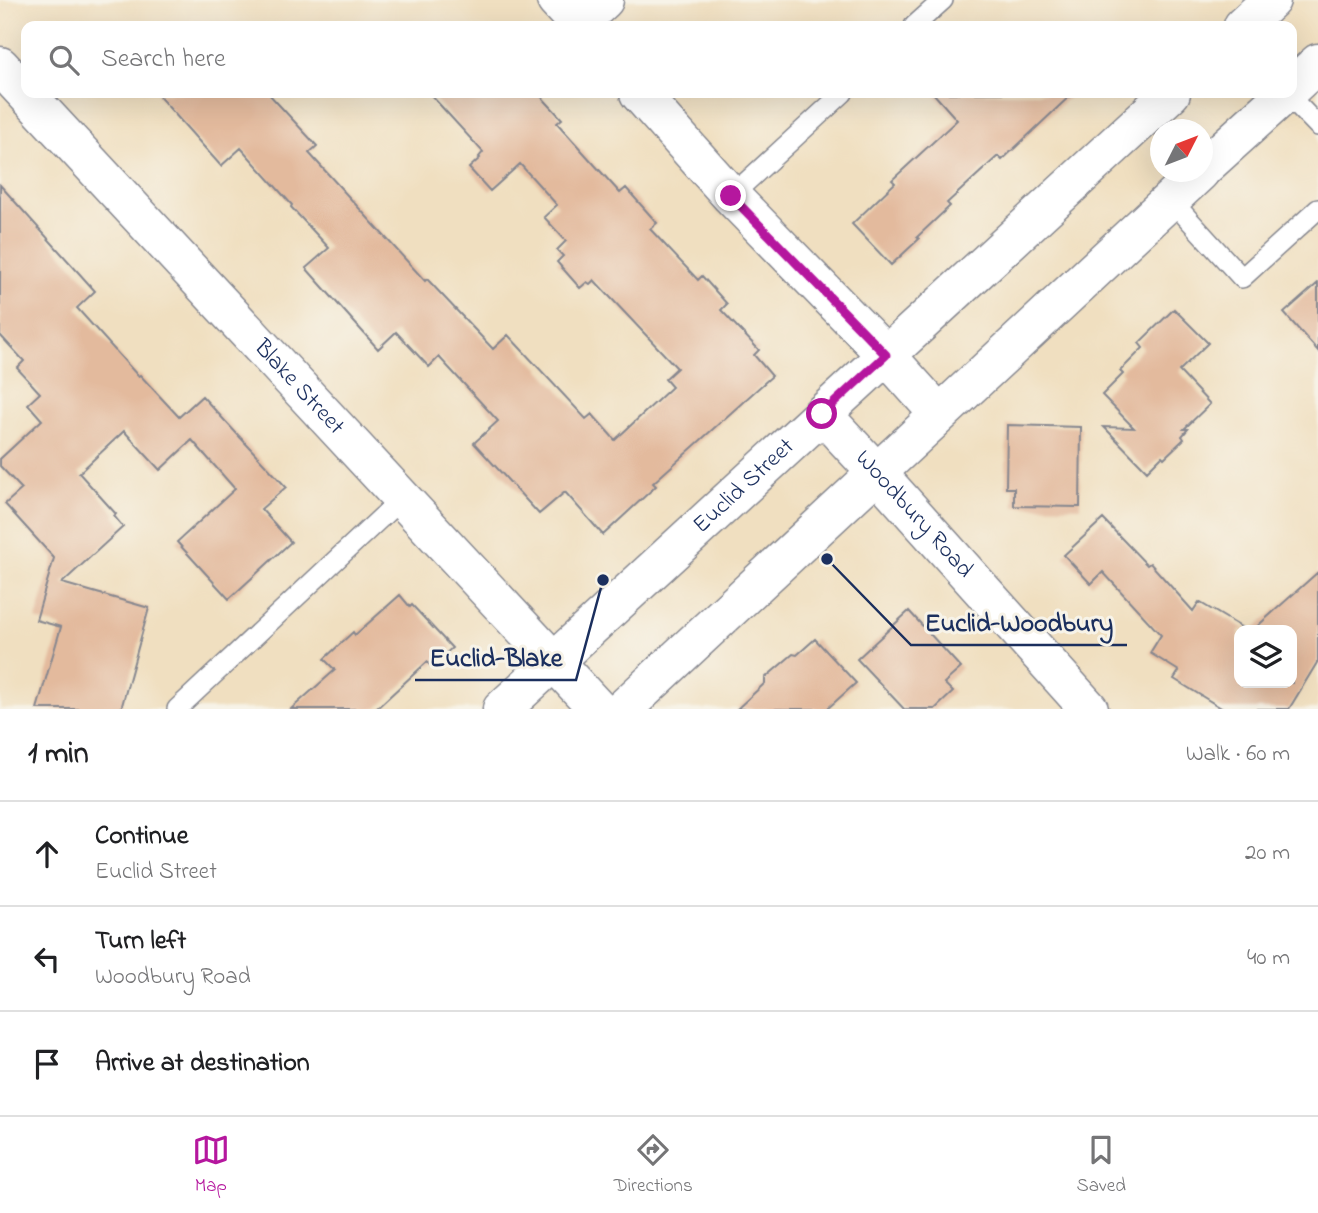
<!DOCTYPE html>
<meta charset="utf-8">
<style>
body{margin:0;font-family:"Indie Flower",sans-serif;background:#f6f6f6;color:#202124}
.controls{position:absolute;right:21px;bottom:21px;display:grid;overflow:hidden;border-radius:14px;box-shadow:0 7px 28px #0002}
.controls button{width:63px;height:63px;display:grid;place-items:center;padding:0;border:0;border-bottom:2px solid #e0e0e0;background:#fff;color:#202124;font:35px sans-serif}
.compass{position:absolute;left:1150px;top:119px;width:63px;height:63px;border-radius:50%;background:#fff;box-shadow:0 7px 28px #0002;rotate:48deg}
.stop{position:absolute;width:21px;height:21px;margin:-16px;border:5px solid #b5179e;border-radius:50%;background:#fff}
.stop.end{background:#b5179e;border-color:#fff;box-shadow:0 2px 7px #0008}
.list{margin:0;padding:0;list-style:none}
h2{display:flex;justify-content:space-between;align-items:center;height:91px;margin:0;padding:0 28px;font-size:30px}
h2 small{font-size:23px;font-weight:400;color:#757577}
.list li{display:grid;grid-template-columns:46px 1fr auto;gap:21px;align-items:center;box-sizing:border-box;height:105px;padding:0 28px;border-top:2px solid #e0e0e0}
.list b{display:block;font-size:26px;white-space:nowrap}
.list p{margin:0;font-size:23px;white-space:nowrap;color:#757577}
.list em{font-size:23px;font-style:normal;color:#757577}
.icon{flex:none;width:38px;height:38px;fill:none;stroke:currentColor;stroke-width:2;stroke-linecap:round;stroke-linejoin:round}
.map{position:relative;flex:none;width:1318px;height:709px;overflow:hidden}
.search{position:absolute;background:#fff;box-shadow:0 7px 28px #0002;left:21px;right:21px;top:21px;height:77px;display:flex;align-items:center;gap:18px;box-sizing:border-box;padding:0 24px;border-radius:14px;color:#757577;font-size:26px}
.sheet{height:406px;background:#fff}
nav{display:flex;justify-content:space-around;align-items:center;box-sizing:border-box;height:98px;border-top:2px solid #e0e0e0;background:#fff;font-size:19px;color:#757577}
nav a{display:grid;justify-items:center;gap:4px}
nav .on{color:#b5179e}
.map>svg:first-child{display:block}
</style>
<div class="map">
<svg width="1318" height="709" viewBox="0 0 1318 709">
<rect width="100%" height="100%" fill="#f7f3e8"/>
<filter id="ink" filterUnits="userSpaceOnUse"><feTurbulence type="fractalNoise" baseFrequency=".0143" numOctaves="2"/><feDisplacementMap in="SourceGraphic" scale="14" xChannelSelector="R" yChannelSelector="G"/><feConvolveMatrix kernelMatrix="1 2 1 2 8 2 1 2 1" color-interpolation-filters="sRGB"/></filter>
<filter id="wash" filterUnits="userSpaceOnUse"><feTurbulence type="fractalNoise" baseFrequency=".00686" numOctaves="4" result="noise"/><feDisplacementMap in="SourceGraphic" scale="28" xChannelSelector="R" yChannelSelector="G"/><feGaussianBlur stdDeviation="1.57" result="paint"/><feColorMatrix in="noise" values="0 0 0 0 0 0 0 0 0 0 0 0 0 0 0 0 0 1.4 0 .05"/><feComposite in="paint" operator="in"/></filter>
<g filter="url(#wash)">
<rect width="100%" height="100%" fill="#f0dfc0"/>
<g id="blocks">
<!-- building -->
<path fill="#e3ba9d" d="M156,93H268L317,146L309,153L425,281L427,279L493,349L508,335L586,419L592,414L615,440L672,387L665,379L677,368L594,280L590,284L587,282L580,288L557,262L563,256L557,250L566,241L544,217L557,205L520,164L490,191L469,168L480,158L479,157L483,152L429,93H538L562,119L557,123L620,193L626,188L657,223L650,229L698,280L702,276L727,304L721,310L759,350L754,355L772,376L653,483L656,486L603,535L565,492L539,514L474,443L498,421L439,357L429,367L396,332L378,349L306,268L329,248L291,207L292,205L241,148L221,166Z
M933,93H1073L1002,160L998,156L947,203L950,206L917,237L919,239L891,265L852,224L895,183L892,180L957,120Z
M0,185L95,291L77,308L138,376L140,375L179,417L202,396L286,487L261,509L291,542L229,599L177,542L235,489L192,440L160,470L124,431L79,473L116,514L114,516L123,527L62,583L149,608L121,709H37L61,627L36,620L54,558L5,504L22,489L0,466V459L42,420L28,404L40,393L17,368L24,361L0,335Z
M1318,283V351L1284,313Z
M1174,309L1208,343L1179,371L1210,404L1184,429H1188L1182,436L1184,439L1164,458L1162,456L1147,471L1104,427L1134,428L1102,395L1123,374L1120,371L1143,348L1139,343Z
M1007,425L1081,427L1080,507L1014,506V488H1006Z
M1103,519L1147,565L1150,563L1193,611L1199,602L1246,630H1239V683H1292V630H1253L1318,572V661L1289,709H1223L1174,679L1179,671L1150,653L1161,635L1103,572L1091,584L1064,555Z
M400,595L410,607L412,605L452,648L431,666L427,662L376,709H291L335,670L324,659L353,632L355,635Z
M909,611L961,668L944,683L953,692L935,709H904L857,659Z
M815,639L856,683L827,709H737L765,683V678L793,654L797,655Z"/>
</g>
</g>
<g filter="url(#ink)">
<use href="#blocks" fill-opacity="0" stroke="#86878f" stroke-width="2"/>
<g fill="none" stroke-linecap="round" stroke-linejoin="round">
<defs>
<path id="lane" d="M914,26L943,0
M1286,93L1318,126
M731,196L843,93
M1170,199L1242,278L1318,209
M177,709L402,498"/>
<g id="street">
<path d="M556,0L580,26"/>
<path d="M578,24L604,0"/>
<path id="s1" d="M0,66L598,709"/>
<path d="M639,93L731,196L886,355L939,414"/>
</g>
<g id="secondary">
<path id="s2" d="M822,414L877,473L1089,709"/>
</g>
<g id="primary">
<path d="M1243,26L1271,0"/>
<path d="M1292,87L1318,63"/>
<path d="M1202,169L1286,93"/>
<path id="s3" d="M502,709L1171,93"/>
<path d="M623,709L1200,172"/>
</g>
</defs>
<!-- lane casing -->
<use href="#lane" stroke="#86878f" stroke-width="22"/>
<!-- street casing -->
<use href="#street" stroke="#86878f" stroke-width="41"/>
<!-- secondary casing -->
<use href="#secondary" stroke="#86878f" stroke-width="41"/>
<!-- primary casing -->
<use href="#primary" stroke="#86878f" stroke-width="41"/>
<!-- lane -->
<use href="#lane" stroke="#fff" stroke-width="19"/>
<!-- street -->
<use href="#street" stroke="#fff" stroke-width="38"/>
<!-- secondary -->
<use href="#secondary" stroke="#fff" stroke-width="38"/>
<!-- primary -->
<use href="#primary" stroke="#fff" stroke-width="38"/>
</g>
</g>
<g fill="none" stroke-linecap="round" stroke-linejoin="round" filter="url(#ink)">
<!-- route -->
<path stroke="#b5179e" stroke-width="9" d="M731,196L886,355L822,414"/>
</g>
<g text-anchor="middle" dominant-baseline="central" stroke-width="6" stroke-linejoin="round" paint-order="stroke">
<!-- street labels -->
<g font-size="24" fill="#1b2f5e" stroke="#f7f3e8">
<text stroke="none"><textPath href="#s1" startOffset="439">Blake Street</textPath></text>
<text stroke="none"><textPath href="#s3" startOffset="329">Euclid Street</textPath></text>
<text stroke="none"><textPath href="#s2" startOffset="136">Woodbury Road</textPath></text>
</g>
</g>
<!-- callouts -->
<path fill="none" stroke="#1b2f5e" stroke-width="2.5" d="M827 559L911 645H1127M603 580L576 680H415"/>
<g fill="#1b2f5e" stroke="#f7f3e8" stroke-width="2.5">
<circle cx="827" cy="559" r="7"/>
<circle cx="603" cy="580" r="7"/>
</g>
<g font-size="26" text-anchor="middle" font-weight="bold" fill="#1b2f5e" stroke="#f7f3e8" stroke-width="6" stroke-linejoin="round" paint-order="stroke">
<text x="1019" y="631">Euclid-Woodbury</text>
<text x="496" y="666">Euclid-Blake</text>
</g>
</svg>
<div class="controls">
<button><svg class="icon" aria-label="layers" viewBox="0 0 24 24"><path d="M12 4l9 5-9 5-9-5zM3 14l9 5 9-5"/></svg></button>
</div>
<svg class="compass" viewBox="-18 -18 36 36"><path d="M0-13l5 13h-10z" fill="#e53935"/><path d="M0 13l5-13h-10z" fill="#757577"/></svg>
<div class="stop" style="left:822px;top:414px"></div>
<div class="stop end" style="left:731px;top:196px"></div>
<div class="search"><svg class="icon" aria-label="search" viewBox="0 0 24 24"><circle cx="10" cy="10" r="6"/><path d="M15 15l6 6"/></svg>Search here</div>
</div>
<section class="sheet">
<h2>1 min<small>Walk · 60 m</small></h2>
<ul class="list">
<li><svg class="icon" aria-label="ahead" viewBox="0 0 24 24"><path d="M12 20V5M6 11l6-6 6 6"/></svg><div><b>Continue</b><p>Euclid Street</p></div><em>20 m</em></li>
<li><svg class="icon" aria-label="left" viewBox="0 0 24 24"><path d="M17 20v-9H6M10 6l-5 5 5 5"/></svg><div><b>Turn left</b><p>Woodbury Road</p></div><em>40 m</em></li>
<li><svg class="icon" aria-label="arrive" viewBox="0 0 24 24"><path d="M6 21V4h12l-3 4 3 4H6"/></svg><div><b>Arrive at destination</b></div></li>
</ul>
</section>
<nav>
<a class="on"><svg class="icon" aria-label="map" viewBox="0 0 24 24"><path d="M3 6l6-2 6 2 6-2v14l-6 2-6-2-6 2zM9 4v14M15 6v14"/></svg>Map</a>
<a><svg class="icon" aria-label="directions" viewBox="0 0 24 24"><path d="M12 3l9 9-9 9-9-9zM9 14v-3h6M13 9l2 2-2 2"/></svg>Directions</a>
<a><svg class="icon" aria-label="saved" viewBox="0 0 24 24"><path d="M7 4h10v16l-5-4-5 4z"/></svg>Saved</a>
</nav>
